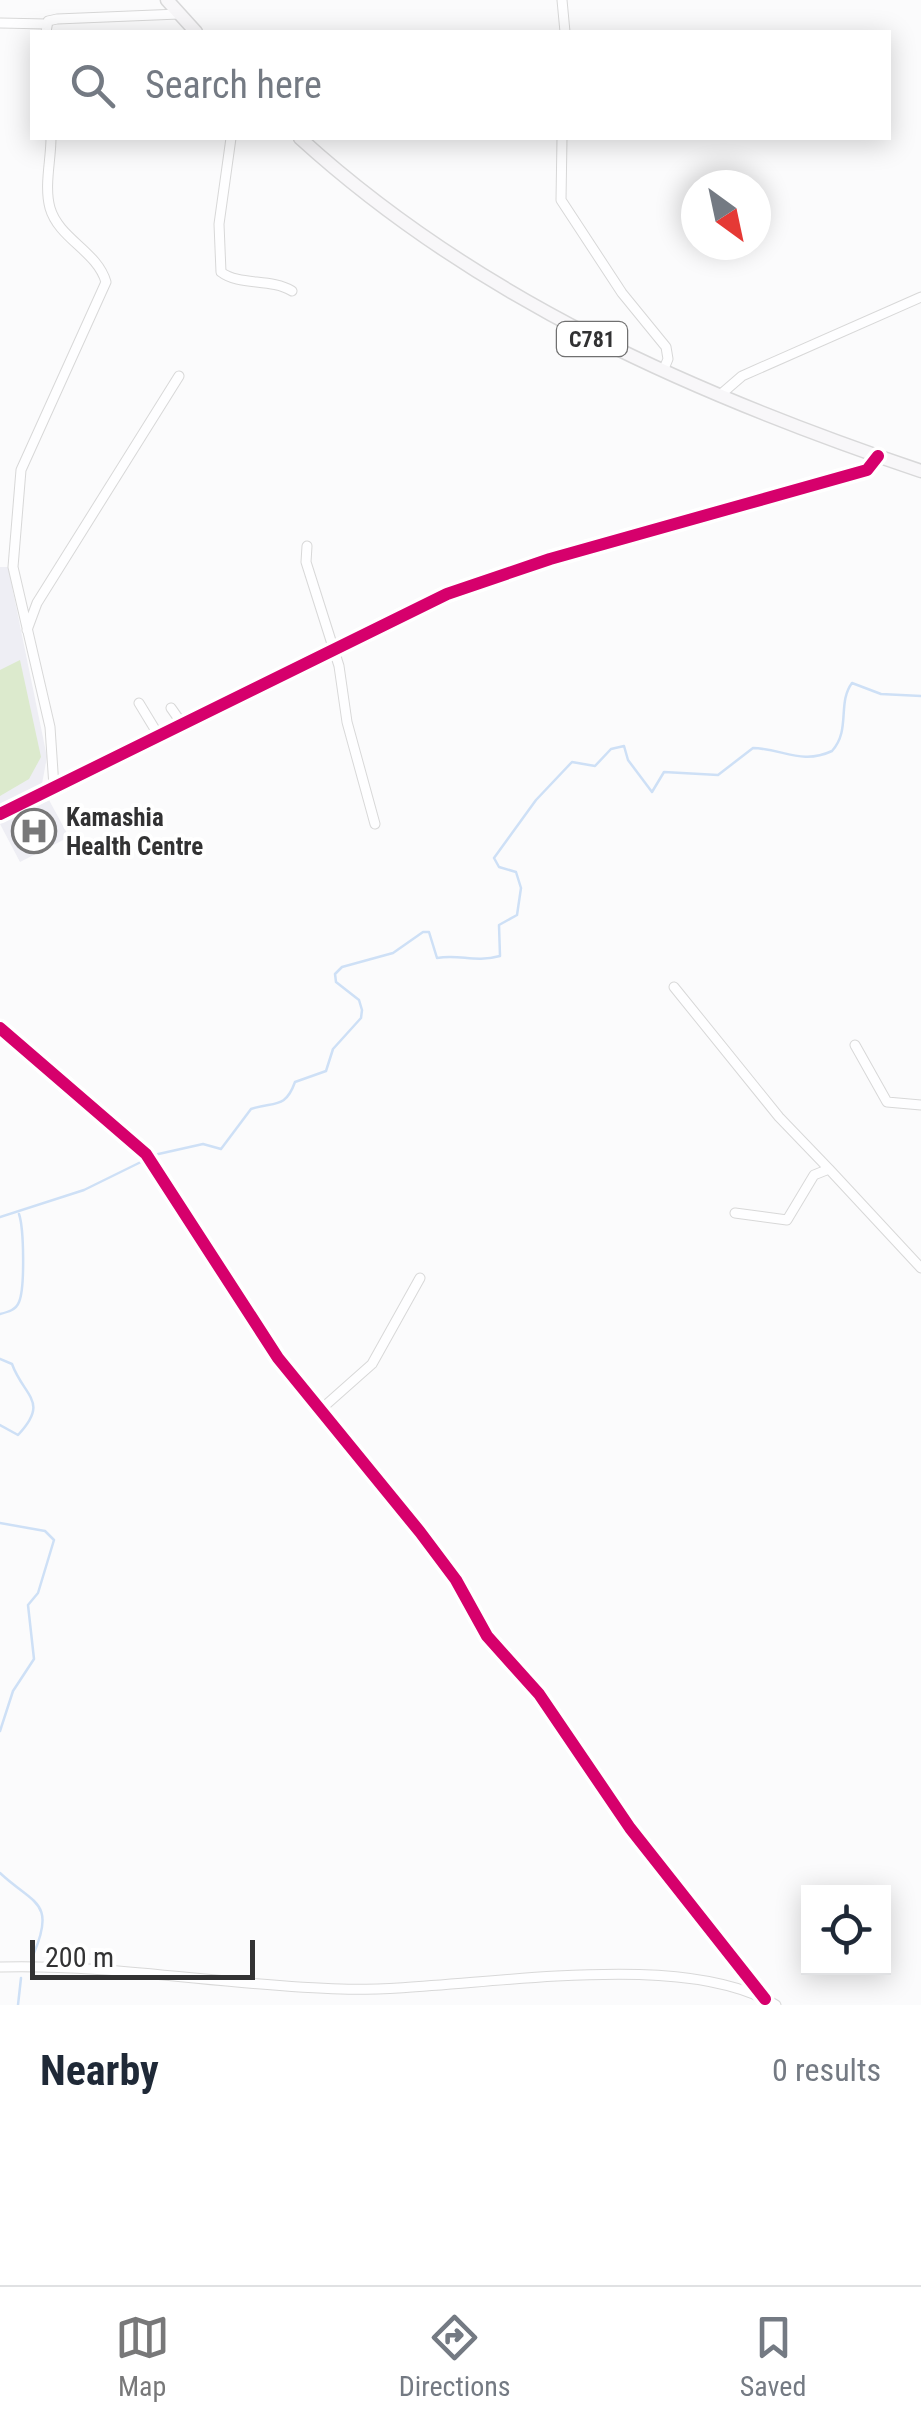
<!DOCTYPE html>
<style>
body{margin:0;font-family:"Roboto Condensed",sans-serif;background:#f6f6f7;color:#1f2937}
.controls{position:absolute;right:30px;bottom:30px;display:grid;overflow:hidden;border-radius:0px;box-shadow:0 5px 25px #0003}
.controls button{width:90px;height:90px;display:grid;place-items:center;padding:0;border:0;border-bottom:2px solid #e0e1e3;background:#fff;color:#1f2937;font:50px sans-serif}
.compass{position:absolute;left:681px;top:170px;width:90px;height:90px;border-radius:50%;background:#fff;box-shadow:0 5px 25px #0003;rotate:147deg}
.scale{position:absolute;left:30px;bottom:25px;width:225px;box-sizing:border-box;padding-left:10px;border:5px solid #323233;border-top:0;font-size:28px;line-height:35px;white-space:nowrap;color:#323233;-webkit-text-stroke:8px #fff;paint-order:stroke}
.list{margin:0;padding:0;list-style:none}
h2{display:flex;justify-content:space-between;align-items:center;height:130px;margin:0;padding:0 40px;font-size:42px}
h2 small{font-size:32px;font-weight:400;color:#747a83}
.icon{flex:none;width:55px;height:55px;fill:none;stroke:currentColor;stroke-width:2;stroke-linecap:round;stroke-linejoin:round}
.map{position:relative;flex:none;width:921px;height:2005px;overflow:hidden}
.search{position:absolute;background:#fff;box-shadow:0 5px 25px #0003;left:30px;right:30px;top:30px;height:110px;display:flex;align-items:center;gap:25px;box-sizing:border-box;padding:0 35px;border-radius:0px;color:#747a83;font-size:38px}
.sheet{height:280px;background:#fff}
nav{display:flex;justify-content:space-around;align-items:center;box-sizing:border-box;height:140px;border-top:2px solid #e0e1e3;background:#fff;font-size:28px;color:#747a83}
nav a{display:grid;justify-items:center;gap:5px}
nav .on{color:#787879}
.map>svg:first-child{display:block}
</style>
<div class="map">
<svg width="921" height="2005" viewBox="0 0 921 2005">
<rect width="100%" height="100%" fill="#fbfbfc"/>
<!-- built -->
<path fill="#eeeef4" d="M0,567H8L47,757L42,784L0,806Z
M49,800L69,837L20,862L0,824Z"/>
<!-- green -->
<path fill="#dceacd" d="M20,660L41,757L29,779L0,796V670Z"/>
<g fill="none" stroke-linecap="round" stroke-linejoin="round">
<!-- stream -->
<path stroke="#cee0f6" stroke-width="2.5" d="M154,1155L203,1144L221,1149L251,1109C274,1101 285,1110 295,1082L326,1071L333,1049L361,1018L362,1010L359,1000L336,982L335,974L342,967L393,953L423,932H429L437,958C461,954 474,963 500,956L499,925L517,915L521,888L516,872L499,867L494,858L536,800L572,762L595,766L611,749L624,746L628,760L652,792L664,772L718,775L753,748C783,749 802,765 832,751C851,730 837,703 852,683L881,694L921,696
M0,1217L84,1190L147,1159
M0,1314C8,1312 16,1310 19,1302C25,1288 24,1229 19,1214
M0,1359L12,1364C24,1397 50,1401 18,1435L0,1425
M0,1523L45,1531L54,1540L38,1593L28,1605L34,1659L13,1691L0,1731
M0,1873C33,1904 56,1901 34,1953
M18,2005L21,1978"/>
<defs>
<path id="street" d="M562,0L565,32
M0,23L47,24
M46,32L48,21L57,19L179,14
M51,138C51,160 44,186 50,208C59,239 97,251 106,282L21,470L13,567L50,727L54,787
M231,138L219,224L221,272C239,286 271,278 292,291
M562,138L561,200L622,293L666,347L668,359L663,371
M720,395L742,376L921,297
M307,546L306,562L339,666L347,722L375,824
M27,630L37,603L179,376
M139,703L159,736
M171,708L183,725
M0,814L447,594L550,559L867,470L878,456
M674,987L779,1117L829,1169
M0,1028L146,1154L278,1358L420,1532L456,1580L487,1636L539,1694L630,1828L765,1999
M855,1045L887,1102L921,1105
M735,1213L787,1220L814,1175L829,1169L921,1268
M319,1411L372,1364L420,1278
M0,1967C115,1964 227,1986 341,1989C461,1993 674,1944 776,2005"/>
<path id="primary" d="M167,0L196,32
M300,138C478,300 696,395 921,471"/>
</defs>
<!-- street casing -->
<use href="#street" stroke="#d8d8d8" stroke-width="11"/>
<!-- primary casing -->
<use href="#primary" stroke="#d8d8d9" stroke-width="15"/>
<!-- street -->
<use href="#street" stroke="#fefeff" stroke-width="9"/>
<!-- primary -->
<use href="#primary" stroke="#f8f7f9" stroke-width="12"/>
<defs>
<path id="cycleway" d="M0,814L447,594L550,559L867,470L878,456
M0,1028L146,1154L278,1358L420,1532L456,1580L487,1636L539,1694L630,1828L765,1999"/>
</defs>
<!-- cycleway casing -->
<use href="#cycleway" stroke="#fff" stroke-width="19"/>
<!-- cycleway -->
<use href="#cycleway" stroke="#d6006c" stroke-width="12"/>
</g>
<!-- icons -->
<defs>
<symbol id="hospital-ring" viewBox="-11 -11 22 22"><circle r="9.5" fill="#fff" stroke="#787879" stroke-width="1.5"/><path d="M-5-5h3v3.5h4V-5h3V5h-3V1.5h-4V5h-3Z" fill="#787879"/></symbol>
</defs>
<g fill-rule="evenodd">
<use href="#hospital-ring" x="9" y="806" width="50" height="50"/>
</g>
<g text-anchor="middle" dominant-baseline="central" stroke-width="8" stroke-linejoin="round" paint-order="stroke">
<!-- shield labels -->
<rect fill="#fff" stroke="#707070" stroke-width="2.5" x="557" y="322" width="70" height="34" rx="8"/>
<g font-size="22" font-weight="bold" fill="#323233">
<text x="592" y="339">C781</text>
</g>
<!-- poi labels -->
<g font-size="25" font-weight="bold" fill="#323233" stroke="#fff" text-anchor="start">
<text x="66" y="817">Kamashia<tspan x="66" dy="29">Health Centre</tspan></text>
</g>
</g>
</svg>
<div class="controls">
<button><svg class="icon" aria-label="locate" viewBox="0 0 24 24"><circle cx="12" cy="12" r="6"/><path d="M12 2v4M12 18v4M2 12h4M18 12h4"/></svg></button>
</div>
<svg class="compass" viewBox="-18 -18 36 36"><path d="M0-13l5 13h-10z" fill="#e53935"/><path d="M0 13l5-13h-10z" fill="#747a83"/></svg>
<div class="scale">200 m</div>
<div class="search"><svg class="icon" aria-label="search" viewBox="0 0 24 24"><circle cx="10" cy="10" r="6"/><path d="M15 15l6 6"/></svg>Search here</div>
</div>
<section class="sheet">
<h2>Nearby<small>0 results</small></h2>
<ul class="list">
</ul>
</section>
<nav>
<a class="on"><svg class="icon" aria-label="map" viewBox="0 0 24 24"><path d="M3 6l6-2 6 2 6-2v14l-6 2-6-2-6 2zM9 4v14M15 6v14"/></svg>Map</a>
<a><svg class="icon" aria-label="directions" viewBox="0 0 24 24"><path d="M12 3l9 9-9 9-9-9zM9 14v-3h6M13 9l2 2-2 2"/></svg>Directions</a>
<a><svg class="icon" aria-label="saved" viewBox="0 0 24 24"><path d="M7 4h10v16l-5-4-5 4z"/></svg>Saved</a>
</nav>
